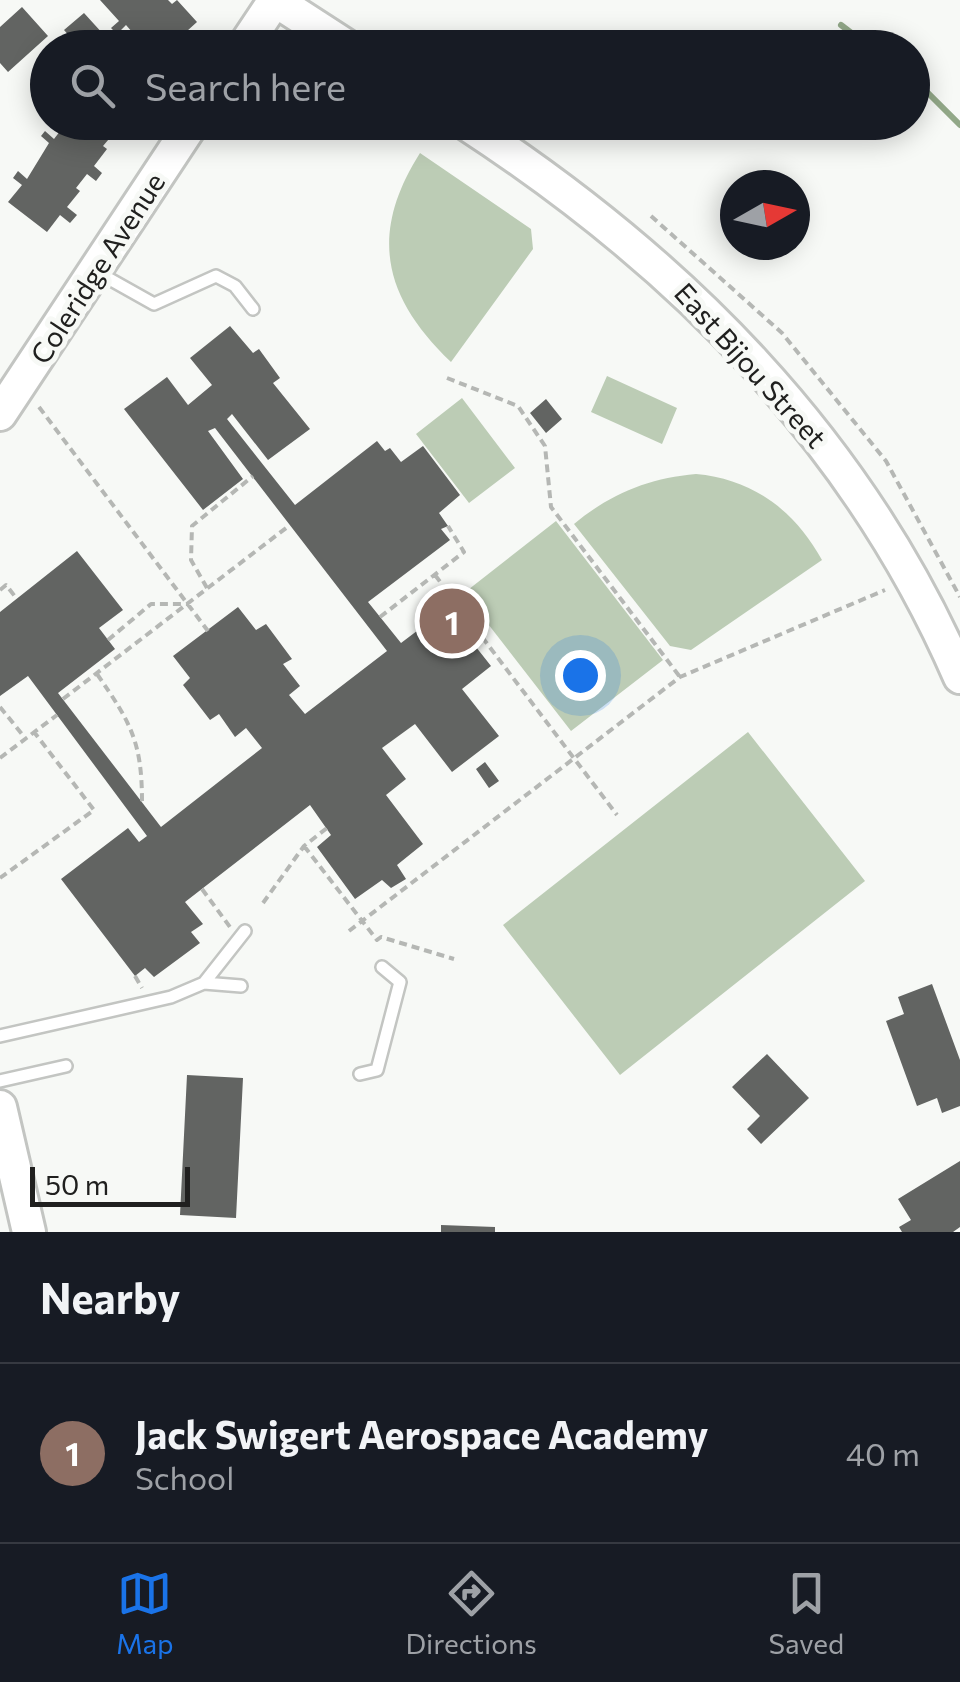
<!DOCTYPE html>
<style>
body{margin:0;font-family:Commissioner,sans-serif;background:#20242c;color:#f1f3f6}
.compass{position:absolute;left:720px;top:170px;width:90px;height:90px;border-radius:50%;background:#171b24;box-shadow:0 5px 25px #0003;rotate:81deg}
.scale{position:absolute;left:30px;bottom:25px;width:160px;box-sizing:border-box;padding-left:10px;border:5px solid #20201f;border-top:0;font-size:28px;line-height:35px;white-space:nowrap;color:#20201f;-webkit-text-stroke:8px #f7f9f6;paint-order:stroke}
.you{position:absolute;left:580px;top:675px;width:35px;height:35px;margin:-25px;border:8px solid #fff;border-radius:50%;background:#1a73e8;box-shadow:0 0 0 15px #1a73e833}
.badge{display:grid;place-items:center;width:65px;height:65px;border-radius:50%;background:#1a73e8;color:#fff;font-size:32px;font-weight:700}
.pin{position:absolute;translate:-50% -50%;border:5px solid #fff;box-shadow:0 2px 10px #0006}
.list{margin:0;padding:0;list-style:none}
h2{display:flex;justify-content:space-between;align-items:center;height:130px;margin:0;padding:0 40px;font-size:42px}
h2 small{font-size:32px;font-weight:400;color:#9ea1a6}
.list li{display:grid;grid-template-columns:65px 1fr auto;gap:30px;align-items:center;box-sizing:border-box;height:180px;padding:0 40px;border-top:2px solid #363941}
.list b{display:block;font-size:38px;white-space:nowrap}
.list p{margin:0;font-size:32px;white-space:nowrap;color:#9ea1a6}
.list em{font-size:32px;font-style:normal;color:#9ea1a6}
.icon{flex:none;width:55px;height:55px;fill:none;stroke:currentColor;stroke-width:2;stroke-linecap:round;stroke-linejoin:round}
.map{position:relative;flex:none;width:960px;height:1232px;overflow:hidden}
.search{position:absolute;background:#171b24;box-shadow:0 5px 25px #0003;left:30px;right:30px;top:30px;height:110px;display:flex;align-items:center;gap:25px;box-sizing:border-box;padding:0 35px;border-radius:55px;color:#9ea1a6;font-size:38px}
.sheet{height:310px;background:#171b24}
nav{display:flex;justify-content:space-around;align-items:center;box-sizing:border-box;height:140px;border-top:2px solid #363941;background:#171b24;font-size:28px;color:#9ea1a6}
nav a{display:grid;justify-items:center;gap:5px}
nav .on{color:#1a73e8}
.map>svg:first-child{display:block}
</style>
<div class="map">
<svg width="960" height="1232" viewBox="0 0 960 1232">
<rect width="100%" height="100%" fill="#f7f9f6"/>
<!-- green -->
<path fill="#bcccb5" d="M420,153L531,229L533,249L451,362C384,298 368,235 420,153Z
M607,376L677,408L662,444L591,412Z
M462,398L515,468L469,503L416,434Z
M696,474C753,479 795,511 822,560L691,650L670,646L574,524C610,494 649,478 696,474Z
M556,521L663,660L571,731L464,593Z
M748,732L865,881L620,1075L503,925Z"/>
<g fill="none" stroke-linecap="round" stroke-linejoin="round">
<!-- stream -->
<path stroke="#92a888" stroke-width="6" d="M841,25L871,48
M912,77L960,125"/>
</g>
<!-- building -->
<path fill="#626462" d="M100,0H168L172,4L177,0L197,22L187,31L193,37L187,48H139L135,44L139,40L126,25L117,34L111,28L119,21Z
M22,7L48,36L8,72L0,63V27Z
M84,13L104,35L89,48H80L64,30Z
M67,122H121L128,131L121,139L114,133L103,146L107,149L94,166L102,173L96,181L87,174L76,188L80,191L67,207L77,215L70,223L60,215L47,232L8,202L22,185L13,178L18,171L27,179L49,143L41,136L45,131L54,139Z
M230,326L253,353L259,349L280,378L273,383L310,429L268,460L232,414L227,419L295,505L377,441L385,451L390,448L401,462L423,446L460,495L439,513L448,526L441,529L450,540L368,602L401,643L446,609L491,666L462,689L499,736L452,772L415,724L382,748L406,779L386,795L423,844L397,865L406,879L391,888L382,880L355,899L317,847L331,835L310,805L185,902L203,924L191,932L200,943L154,977L145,968L135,976L61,879L128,828L139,842L147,836L28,676L0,696V612L77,551L123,610L99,628L115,649L58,693L161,827L262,748L246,728L235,737L219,714L210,720L183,685L190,678L173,656L238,607L256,630L266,624L292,659L283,664L300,686L289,695L305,714L387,651L215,428L208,431L243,479L203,510L124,409L167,377L188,405L212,385L190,358Z
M546,399L562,419L546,433L530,413Z
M485,762L499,781L489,788L476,769Z
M932,984L960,1060V1106L942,1113L937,1098L917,1106L886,1021L904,1014L898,997Z
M767,1054L809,1098L761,1144L747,1129L760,1116L732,1087Z
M187,1075L243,1078L236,1218L180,1215Z
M960,1161V1227L953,1232H902L899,1227L911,1220L898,1199Z
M441,1225L495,1227V1232H441Z"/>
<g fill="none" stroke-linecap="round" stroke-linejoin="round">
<defs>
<path id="lane" d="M97,272L154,304L216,276L235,286L253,309
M204,983L245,931
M0,1036L171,997L204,983L241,986
M360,1074L377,1070L400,982L382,967
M0,1081L66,1066"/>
<path id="secondary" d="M275,0L349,48
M243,48L275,0
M464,122C679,262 857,439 960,677
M0,414L193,122
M0,1107L29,1232"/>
</defs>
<!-- lane casing -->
<use href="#lane" stroke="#c3c5c2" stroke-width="16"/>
<!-- secondary casing -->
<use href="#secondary" stroke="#c3c5c2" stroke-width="38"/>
<!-- path -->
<path stroke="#b5b7b4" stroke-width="4" stroke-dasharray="8 5" stroke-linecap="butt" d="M651,216L782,333L886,461L960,597
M447,378L518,406L545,446L551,507L680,677
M39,407L208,631
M435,575L617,815
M207,588L191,560L192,526L253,476
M0,590L6,585L17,599
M380,617L464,552L448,526
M108,640L151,604H188
M97,674C131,723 142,742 142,802
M63,699L290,525
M0,707L26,739
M0,758L57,715
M304,846L377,940L381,937L454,959
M0,878L94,810L34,732
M202,889L230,927
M263,903L304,846L327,828
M349,931L680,677L885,590
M135,976L142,988"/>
<!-- lane -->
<use href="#lane" stroke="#fff" stroke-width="11"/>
<!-- secondary -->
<use href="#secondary" stroke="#fff" stroke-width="32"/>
</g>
<g text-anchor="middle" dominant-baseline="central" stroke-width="10" stroke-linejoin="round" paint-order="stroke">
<!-- street labels -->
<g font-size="28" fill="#20201f" stroke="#f7f9f6">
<text transform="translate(97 268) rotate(-57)">Coleridge Avenue</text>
<text transform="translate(751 365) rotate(48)">East Bijou Street</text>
</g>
</g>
</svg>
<svg class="compass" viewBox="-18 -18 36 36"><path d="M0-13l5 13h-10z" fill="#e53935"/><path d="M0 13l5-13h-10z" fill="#9ea1a6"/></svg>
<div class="scale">50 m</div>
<div class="you"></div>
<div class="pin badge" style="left:452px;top:621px;background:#8d6e63">1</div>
<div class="search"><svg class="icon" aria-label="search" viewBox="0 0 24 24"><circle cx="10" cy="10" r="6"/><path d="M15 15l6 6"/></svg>Search here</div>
</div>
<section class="sheet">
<h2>Nearby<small></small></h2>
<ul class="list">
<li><span class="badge" style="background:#8d6e63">1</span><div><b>Jack Swigert Aerospace Academy</b><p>School</p></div><em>40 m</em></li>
</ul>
</section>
<nav>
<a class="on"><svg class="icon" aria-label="map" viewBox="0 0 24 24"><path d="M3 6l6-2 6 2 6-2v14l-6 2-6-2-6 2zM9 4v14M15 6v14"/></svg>Map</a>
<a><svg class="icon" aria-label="directions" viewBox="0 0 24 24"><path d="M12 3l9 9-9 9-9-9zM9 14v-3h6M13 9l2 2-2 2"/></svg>Directions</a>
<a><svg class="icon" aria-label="saved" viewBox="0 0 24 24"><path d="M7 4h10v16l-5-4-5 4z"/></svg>Saved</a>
</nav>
